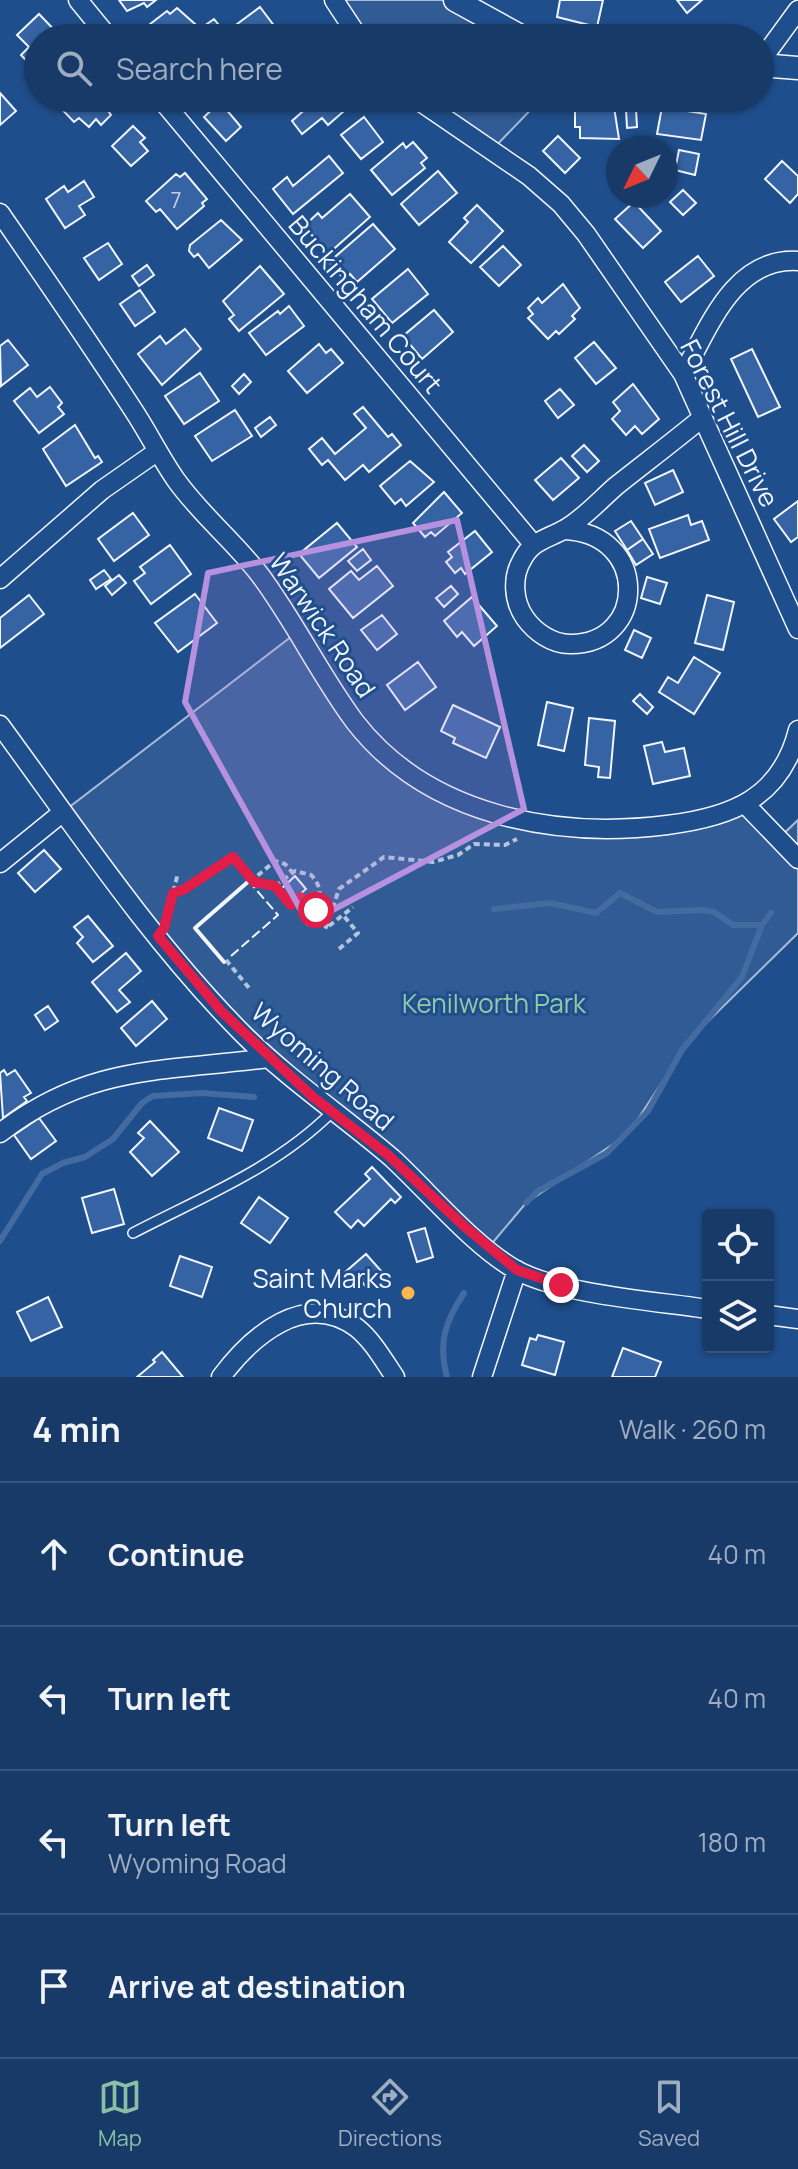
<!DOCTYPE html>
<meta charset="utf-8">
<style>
body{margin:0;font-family:Manrope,sans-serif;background:#244571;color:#f1f3f6}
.controls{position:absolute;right:24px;bottom:24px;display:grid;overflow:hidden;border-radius:8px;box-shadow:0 2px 6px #0004}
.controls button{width:72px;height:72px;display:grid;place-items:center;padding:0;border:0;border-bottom:2px solid #36547d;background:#173a69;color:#f1f3f6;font:40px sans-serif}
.compass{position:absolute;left:606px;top:136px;width:72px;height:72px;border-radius:50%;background:#173a69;box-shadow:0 2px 6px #0004;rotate:227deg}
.stop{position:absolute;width:24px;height:24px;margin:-18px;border:6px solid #e11d48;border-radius:50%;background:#fff}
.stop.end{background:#e11d48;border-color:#fff;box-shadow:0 2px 8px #0008}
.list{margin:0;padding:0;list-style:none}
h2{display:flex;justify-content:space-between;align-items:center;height:104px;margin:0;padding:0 32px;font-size:34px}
h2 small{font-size:26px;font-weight:400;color:#9eadc0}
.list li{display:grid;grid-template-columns:52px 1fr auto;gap:24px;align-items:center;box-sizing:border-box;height:144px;padding:0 32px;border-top:2px solid #36547d}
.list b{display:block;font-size:30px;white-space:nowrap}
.list p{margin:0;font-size:26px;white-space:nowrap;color:#9eadc0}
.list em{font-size:26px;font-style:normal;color:#9eadc0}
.icon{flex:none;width:44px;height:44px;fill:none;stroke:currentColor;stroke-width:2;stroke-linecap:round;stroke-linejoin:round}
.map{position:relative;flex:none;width:798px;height:1377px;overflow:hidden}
.search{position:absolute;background:#173a69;box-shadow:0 2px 6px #0004;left:24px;right:24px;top:24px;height:88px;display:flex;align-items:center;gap:20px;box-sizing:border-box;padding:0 28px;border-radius:44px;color:#9eadc0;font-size:30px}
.sheet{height:680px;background:#173a69}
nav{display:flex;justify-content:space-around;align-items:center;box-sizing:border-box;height:112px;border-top:2px solid #36547d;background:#173a69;font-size:22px;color:#9eadc0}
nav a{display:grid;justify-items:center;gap:4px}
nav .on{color:#8abfa5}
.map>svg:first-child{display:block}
</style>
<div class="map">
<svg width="798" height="1377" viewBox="0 0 798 1377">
<rect width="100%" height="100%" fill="#1f4e8c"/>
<!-- built -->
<path fill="#305b95" stroke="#a8bbd7" stroke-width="2" d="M334,0H455L524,38H359Z
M415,98H542L492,150Z
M296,633L358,725L435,791L592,830L745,804L778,839L798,820V933L692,1037L628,1134L526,1203L489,1247L268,1058L63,812Z"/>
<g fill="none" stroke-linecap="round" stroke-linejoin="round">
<!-- stream -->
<path stroke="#446ba0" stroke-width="6" d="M494,909L550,903L596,913L620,893L657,912L702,910L714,912L733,925H762
M526,1203L538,1191L607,1153L648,1111L682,1050L742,977L762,925L771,913
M0,1241L42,1174L63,1163L85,1157L113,1139L142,1103L153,1096L202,1093L254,1097
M447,1377C438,1342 445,1322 464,1293"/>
</g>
<!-- building -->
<path fill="#3563a3" stroke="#f2f6ff" stroke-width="2" d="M119,0H156L147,7L144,3L127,11Z
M560,0H603L597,27L557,17Z
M677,0H702L687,13Z
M260,7L278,31L276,36L228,38L225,33Z
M177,8L195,24L191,27L198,36L152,38L145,28L167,11L170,14Z
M39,14L62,38H38V73L21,55L29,47L17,35Z
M214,19L222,29L210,38H202L197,31Z
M0,93L16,111L0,125Z
M51,98H99L111,115L101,125L96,119L89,127L79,118L74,122Z
M310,98H333L344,111L328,125L322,118L302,134L292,121L311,104Z
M220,102L241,127L226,141L204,117Z
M575,103L614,107L619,139L580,138V127H575Z
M662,107L706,114L701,140L657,134Z
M626,109H636L637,127L627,128Z
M364,117L383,142L361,159L341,135Z
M133,126L145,138L140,142L148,151L131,166L112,146Z
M558,136L580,158L565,173L543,151Z
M413,142L427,158L421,163L425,168L392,195L371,170L403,143L406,148Z
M679,150L699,154L695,175L675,170Z
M329,156L343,173L293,214L273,189L287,177L293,186Z
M782,161L798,176V194L790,203L765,179Z
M438,171L457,193L419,225L401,204Z
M185,173L207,199L202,203L204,206L177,229L160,209L156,212L146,201L176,174L180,177Z
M84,181L94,197L79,206L85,215L65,228L46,199L64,186L68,192Z
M683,190L696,203L683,215L670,202Z
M350,194L370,217L328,254L304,226L318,213L322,218Z
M634,202L661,231L643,248L615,219Z
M477,205L503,231L471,263L449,242L468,222L464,218Z
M221,220L242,240L209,268L198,254L194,257L189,251L190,245Z
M373,224L395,249L357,282L350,274L344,279L329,262Z
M108,243L122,264L99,280L84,258Z
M503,246L521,265L499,286L480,267Z
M698,256L714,276L681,302L665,282Z
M147,265L154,275L139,286L132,276Z
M260,266L284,294L239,331L229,319L234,315L223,301Z
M408,269L428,294L392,323L372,299Z
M563,284L580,308L572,316L575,319L559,334L556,331L548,339L528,318L533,314L528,308L538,298L542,303Z
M140,290L155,312L135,326L120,304Z
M289,306L304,326L266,355L249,333L278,311L280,314Z
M434,310L453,332L422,359L403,336Z
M185,329L201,349L162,385L138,354L160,336L166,344Z
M8,340L28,365L1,386L0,346Z
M594,342L616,368L596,384L575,358Z
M319,344L326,353L331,349L343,363L307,393L288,371Z
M752,349L780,407L758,417L731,359Z
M200,373L219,401L184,424L165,396Z
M244,374L251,382L239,394L232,386Z
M633,384L659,419L642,434L635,426L626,435L612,419L620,411L613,402Z
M50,387L62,403L58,407L64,414L39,433L14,401L30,388L37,397Z
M560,389L574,405L558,418L545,401Z
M363,407L388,437L392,434L401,445L369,472L363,465L345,480L328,460L322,465L309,449L322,438L335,454L366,428L354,414Z
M235,410L252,436L212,461L195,436Z
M270,417L276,425L261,437L255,428Z
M75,425L95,458L98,456L102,462L66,486L43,449Z
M584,445L599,461L587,472L572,456Z
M561,458L579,478L553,500L535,480Z
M410,461L434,482L406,506L401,499L395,504L380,486Z
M673,470L683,492L655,505L645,483Z
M444,492L462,513L435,536L431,532L425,537L413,523Z
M798,501V537L791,542L774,519Z
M133,513L149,535L114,561L98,539Z
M688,515L691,525L702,521L709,540L660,558L649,529Z
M631,521L643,539L627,550L615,531Z
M337,523L357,547L319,578L299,554Z
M475,531L492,552L465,574L461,568L455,573L446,562L452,557L448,552Z
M643,539L653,554L636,565L627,550Z
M170,545L191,574L151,604L134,581L145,573L140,567Z
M363,549L371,560L357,571L348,561Z
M377,566L393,586L353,618L329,589L351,571L359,580Z
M104,570L111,579L96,589L90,580Z
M119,575L126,583L112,595L105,586Z
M647,577L667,583L660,604L641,598Z
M451,586L458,594L444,607L436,598Z
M195,594L217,623L178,652L155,623Z
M29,595L44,614L0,648V618Z
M707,595L734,602L723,650L695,643Z
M472,597L497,626L474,646L462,632L457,637L444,621Z
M382,615L397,634L377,650L361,630Z
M634,630L651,638L642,658L625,650Z
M694,657L720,673L694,714L659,692L668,677L678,683Z
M418,662L436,687L405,710L387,685Z
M640,694L653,707L647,714L633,701Z
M547,702L573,708L564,751L538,745Z
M453,705L500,727L486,758L453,743L455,738L441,731Z
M589,718L615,721L610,778L598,777L599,767L585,765Z
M662,742L665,752L684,748L690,776L653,784L644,746Z
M44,850L61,869L35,892L18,873Z
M295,876L306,889L291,902L280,890Z
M88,916L113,946L93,962L77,943L83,937L74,927Z
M126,953L141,971L119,990L130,1002L117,1012L92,982Z
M152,1001L167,1019L136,1046L121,1028Z
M48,1006L58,1021L45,1030L35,1015Z
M4,1070L7,1075L15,1070L31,1093L24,1097L27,1101L3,1118L0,1073Z
M219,1108L253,1120L242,1151L208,1138Z
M39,1118L56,1141L31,1159L14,1135Z
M150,1121L179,1152L152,1176L130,1152L144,1138L138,1133Z
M372,1167L401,1197L395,1203L391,1199L364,1226L358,1220L351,1228L335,1212L370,1179L365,1174Z
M114,1189L124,1224L92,1233L82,1198Z
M259,1197L288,1218L270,1243L241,1223Z
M425,1228L433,1257L417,1262L408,1233Z
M366,1254L382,1272L366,1287L363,1283L358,1288L344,1273Z
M180,1256L212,1267L202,1297L170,1286Z
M48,1297L62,1327L31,1341L17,1312Z
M538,1335L564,1342L555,1375L522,1365L530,1338L536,1340Z
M623,1348L661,1362L655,1377H612Z
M162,1352L183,1377H137L155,1362L153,1360Z"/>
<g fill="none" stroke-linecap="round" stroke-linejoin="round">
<defs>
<path id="service" d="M133,1233C202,1197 276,1168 332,1112"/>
<path id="minor" d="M78,0L109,38
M334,0L359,38
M760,62L798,10
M160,98L533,544
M415,98L529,176L561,204L586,234L683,374L798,629
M0,213C45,278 89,342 132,408C148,432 160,457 176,480C201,515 234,541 260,575C295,622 320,675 355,722C428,816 556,839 667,825C732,817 781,798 798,730
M683,374C709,327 734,257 798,261
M564,530C650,533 647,645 570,644C552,644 535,632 525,618C513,601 512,577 522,560C532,540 548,539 565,529C583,519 600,500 616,486C645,463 674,441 702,418
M0,579L102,490L158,451
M0,725C77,830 151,941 243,1034C289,1080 343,1116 392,1158C429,1192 475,1248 518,1271C565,1295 655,1301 708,1309
M745,804L798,859
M0,863L63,812
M0,1133C89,1064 164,1072 268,1058
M768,1315L798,1319
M221,1377C251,1337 304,1289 357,1328C373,1341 384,1361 395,1377
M482,1377L517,1270"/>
<path id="tertiary" d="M455,0L524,38
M760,65L798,68"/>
</defs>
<!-- service casing -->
<use href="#service" stroke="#f2f6ff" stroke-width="12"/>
<!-- minor casing -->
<use href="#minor" stroke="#f2f6ff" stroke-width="21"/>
<!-- tertiary casing -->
<use href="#tertiary" stroke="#f2f6ff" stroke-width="25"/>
<!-- path -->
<path stroke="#b3c4dc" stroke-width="4" stroke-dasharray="6 4" stroke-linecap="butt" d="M250,882L275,861L285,864L292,872
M275,886L295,871L311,875C324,888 321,902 309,914
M173,893L183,890L233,857L254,882L275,886L291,905L300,897C309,908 321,911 328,923L324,931
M312,911L333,907L339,889L384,857L433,862L458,855L474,844L505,845L517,839
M166,921L178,873
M329,926L353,907
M339,949L358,933L343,915
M226,960L249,988"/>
<!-- service -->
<use href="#service" stroke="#1f4e8c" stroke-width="9"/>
<!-- minor -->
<use href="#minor" stroke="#1f4e8c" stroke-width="18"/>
<!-- tertiary -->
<use href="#tertiary" stroke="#1f4e8c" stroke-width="22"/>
<!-- fence -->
<path stroke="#f2f6ff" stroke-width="2" stroke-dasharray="10 4" stroke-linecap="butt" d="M231,956L278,915L253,886"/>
<!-- wall -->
<path stroke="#f2f6ff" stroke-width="4" d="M224,962L195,928L249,881"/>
</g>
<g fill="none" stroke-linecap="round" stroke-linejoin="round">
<!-- route -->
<path stroke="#e11d48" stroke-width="10" d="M316,910L312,911L300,897L291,905L275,886L254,882L233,857L183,890L173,893L164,928L158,936L222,1012L313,1097L388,1155L465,1227L517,1270L561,1285"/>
</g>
<!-- marked area -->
<path fill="#b691df" fill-opacity="0.2" stroke="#b691df" stroke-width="6" stroke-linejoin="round" d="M457,520L524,809L308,923L185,702L208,573Z"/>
<!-- markers -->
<circle fill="#ffb74d" stroke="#1f4e8c" stroke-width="3" cx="408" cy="1293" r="8"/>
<g text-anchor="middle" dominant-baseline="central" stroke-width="6" stroke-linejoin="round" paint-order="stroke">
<!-- number labels -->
<g font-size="22" fill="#c3d1e8">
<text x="176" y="200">7</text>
</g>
<!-- street labels -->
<g font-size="26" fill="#f2f6ff" stroke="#1f4e8c">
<text transform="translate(366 304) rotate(50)">Buckingham Court</text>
<text transform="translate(730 423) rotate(63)">Forest Hill Drive</text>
<text transform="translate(323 625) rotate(56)">Warwick Road</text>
<text transform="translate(323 1066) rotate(41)">Wyoming Road</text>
</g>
<!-- park labels -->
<g font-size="26" fill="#97c8a6" stroke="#1f4e8c">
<text x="494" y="1003">Kenilworth Park</text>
</g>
<!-- poi labels -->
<g font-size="26" fill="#f2f6ff" stroke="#1f4e8c" text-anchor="end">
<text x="392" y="1278">Saint Marks<tspan x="392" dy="30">Church</tspan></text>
</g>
</g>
</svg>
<div class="controls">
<button><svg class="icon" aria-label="locate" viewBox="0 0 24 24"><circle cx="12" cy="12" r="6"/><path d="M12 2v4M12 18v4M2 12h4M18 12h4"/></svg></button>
<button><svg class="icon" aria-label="layers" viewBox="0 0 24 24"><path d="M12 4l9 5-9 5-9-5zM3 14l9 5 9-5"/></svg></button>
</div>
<svg class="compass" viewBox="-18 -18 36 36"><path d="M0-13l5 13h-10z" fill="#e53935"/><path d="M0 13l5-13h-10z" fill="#9eadc0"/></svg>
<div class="stop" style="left:316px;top:910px"></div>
<div class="stop end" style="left:561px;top:1285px"></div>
<div class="search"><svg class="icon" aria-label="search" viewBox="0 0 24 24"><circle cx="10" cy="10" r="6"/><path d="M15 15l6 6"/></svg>Search here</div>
</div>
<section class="sheet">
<h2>4 min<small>Walk · 260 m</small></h2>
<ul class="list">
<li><svg class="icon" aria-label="ahead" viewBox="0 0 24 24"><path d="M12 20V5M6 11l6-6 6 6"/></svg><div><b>Continue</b></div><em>40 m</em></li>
<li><svg class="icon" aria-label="left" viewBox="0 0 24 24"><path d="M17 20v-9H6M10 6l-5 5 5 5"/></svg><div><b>Turn left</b></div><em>40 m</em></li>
<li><svg class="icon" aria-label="left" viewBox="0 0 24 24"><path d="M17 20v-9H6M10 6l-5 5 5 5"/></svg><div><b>Turn left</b><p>Wyoming Road</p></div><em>180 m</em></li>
<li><svg class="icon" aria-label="arrive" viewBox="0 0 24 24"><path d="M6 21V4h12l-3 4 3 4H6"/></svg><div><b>Arrive at destination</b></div></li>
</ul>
</section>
<nav>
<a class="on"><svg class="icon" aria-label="map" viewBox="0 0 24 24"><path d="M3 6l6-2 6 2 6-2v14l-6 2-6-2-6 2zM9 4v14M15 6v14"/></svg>Map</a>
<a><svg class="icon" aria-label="directions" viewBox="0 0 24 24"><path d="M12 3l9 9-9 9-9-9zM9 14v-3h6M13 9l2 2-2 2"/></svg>Directions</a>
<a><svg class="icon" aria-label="saved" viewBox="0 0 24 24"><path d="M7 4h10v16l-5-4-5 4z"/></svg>Saved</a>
</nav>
